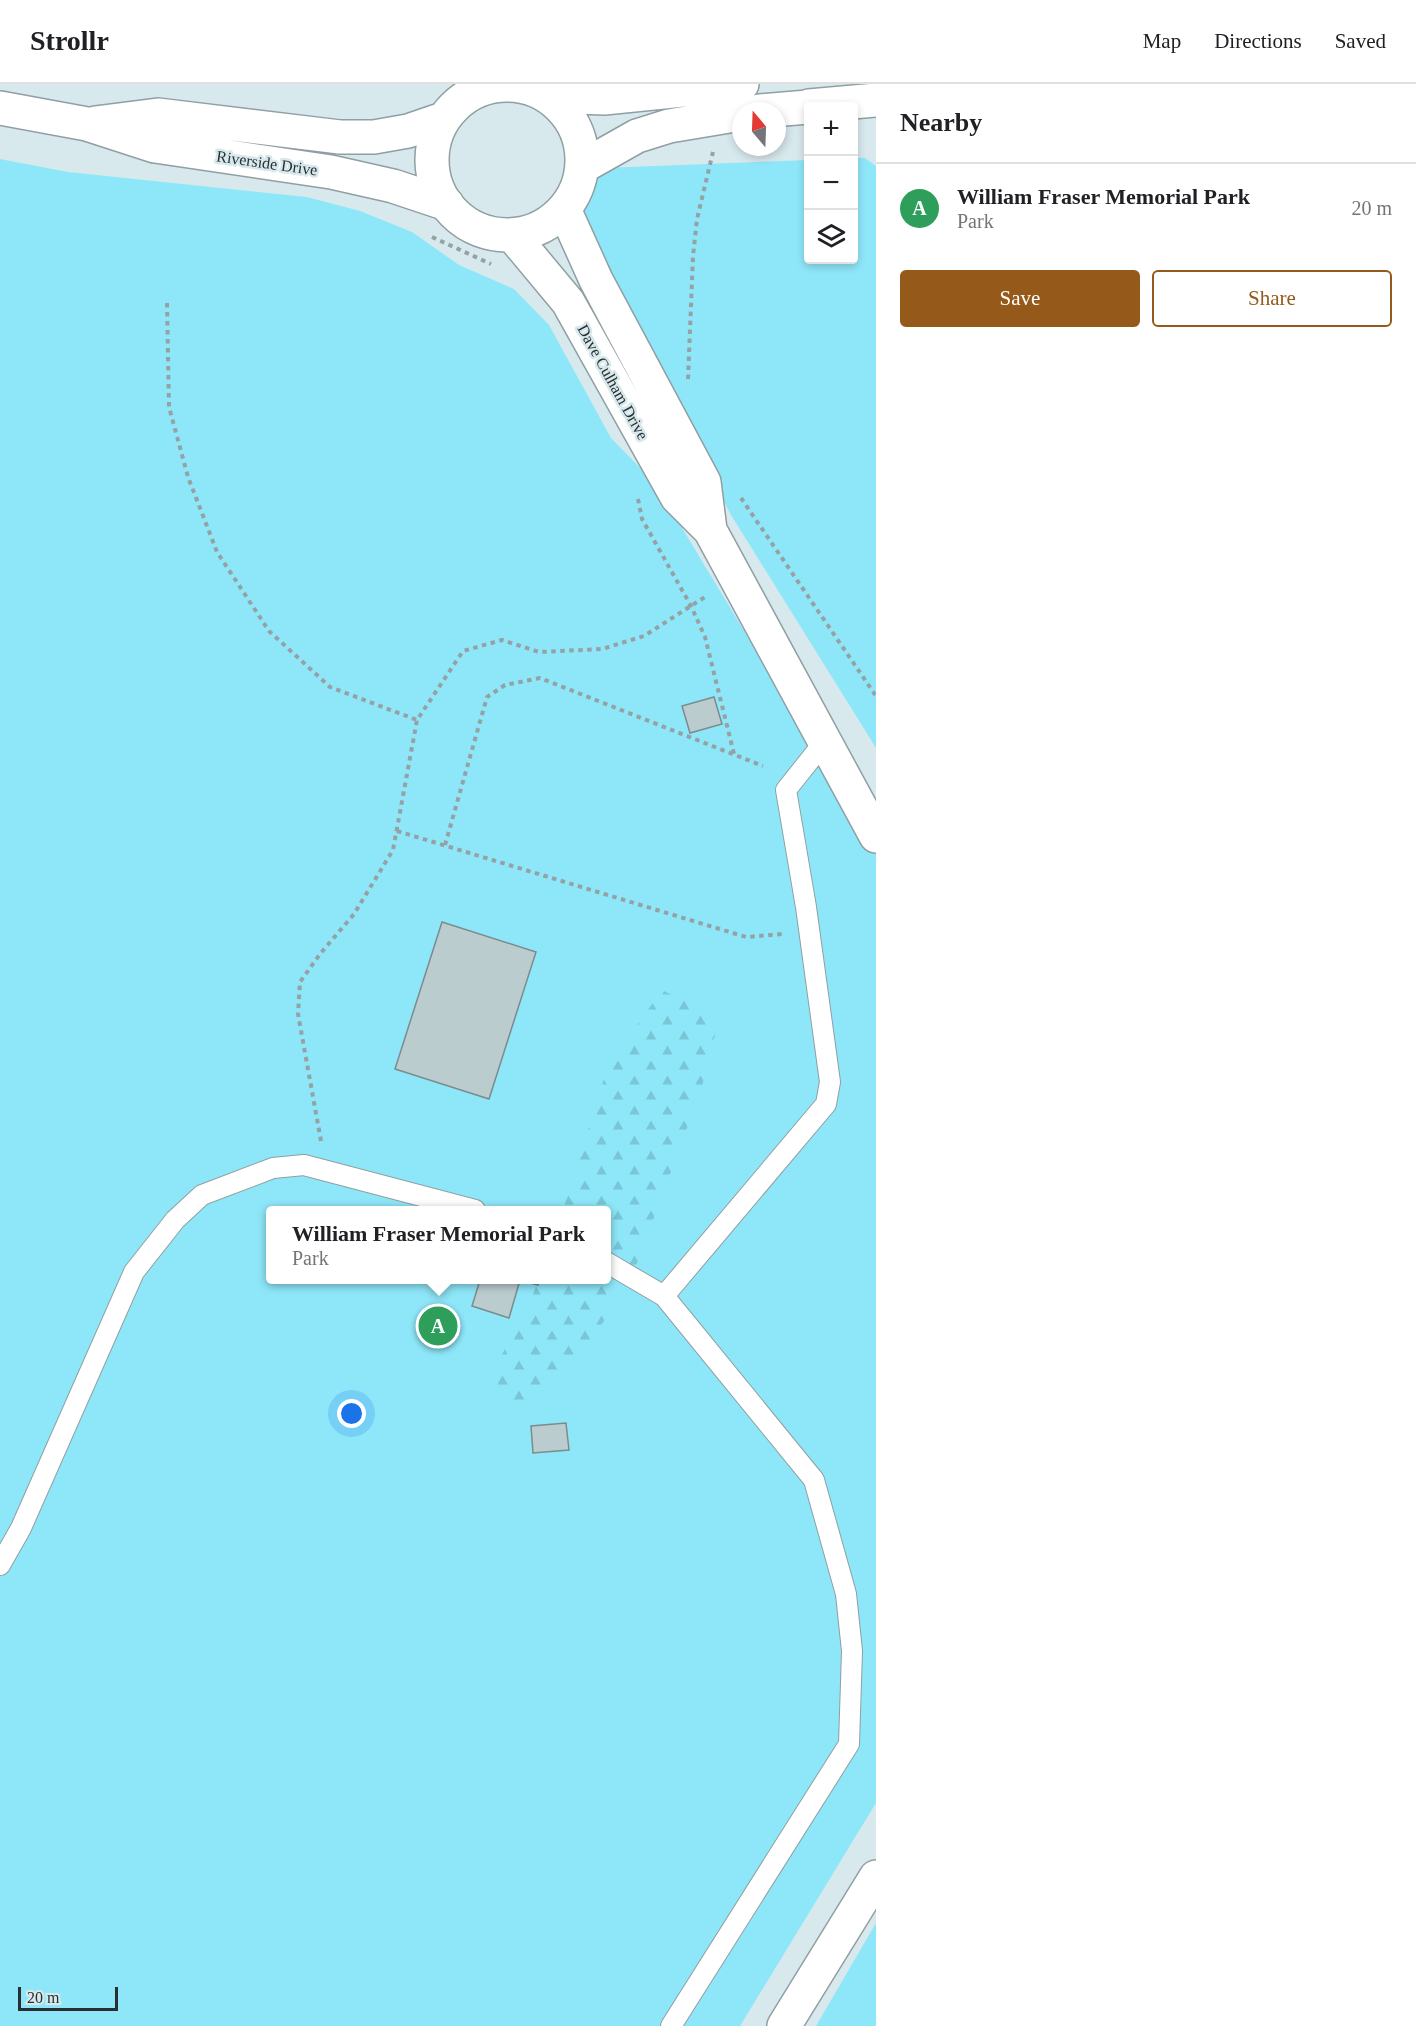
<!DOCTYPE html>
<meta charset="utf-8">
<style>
body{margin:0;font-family:"Times New Roman",serif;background:#f6f6f6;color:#202124}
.controls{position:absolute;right:18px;top:18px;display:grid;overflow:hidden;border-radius:6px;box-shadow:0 3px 9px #0003}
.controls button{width:54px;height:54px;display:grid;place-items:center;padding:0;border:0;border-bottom:2px solid #e0e0e0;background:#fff;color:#202124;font:30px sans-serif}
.compass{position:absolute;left:732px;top:18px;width:54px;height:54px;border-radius:50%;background:#fff;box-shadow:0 3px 9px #0003;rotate:341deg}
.scale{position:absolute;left:18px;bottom:15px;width:100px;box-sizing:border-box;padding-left:6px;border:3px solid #292f31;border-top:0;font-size:16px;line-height:21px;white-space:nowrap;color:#292f31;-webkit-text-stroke:4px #d8e9ed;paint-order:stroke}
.you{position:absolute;left:352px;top:1330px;width:21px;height:21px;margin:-15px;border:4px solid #fff;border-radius:50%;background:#1a73e8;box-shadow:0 0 0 9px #1a73e833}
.badge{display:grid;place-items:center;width:39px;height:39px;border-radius:50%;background:#95591a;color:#fff;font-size:20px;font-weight:700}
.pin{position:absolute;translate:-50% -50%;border:3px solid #fff;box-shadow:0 2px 6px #0006}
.popup{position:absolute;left:266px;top:1122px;width:345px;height:78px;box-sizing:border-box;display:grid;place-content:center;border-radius:6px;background:#fff;filter:drop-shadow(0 2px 4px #0005);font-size:20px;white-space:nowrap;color:#757577}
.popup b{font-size:22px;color:#202124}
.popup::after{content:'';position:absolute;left:50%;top:100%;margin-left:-12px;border:12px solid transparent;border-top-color:#fff}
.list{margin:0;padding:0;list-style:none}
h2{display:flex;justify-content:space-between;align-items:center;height:78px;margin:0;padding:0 24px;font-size:26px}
h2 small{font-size:20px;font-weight:400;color:#757577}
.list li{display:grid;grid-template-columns:39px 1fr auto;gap:18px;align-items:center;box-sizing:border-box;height:90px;padding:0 24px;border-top:2px solid #e0e0e0}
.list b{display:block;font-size:22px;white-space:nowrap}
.list p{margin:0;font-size:20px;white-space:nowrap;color:#757577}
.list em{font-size:20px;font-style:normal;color:#757577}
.actions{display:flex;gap:12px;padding:18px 24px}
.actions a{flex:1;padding:14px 0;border:2px solid #95591a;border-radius:6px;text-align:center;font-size:21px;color:#95591a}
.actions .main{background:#95591a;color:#fff}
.icon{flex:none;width:33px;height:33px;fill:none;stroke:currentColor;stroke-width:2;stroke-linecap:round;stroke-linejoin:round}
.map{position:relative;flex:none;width:876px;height:1942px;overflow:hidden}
header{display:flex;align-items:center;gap:36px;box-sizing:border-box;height:84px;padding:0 30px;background:#fff;border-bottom:2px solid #e0e0e0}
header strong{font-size:28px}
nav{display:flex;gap:33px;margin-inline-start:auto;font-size:21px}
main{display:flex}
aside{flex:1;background:#fff}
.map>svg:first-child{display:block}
</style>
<header>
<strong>Strollr</strong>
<nav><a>Map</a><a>Directions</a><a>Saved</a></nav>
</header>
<main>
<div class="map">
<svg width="876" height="1942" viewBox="0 0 876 1942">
<defs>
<pattern id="forest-firs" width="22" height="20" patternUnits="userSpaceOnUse" patternTransform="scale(1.5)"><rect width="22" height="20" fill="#8ee7f9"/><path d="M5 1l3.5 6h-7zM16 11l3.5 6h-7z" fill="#7ac6d6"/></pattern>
</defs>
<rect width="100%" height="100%" fill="#d8e9ed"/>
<!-- green -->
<path fill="#8ee7f9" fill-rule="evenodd" d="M854,74H865L876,82V664L731,431L602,186L583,135L584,121L603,84L808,76V176H854Z
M0,75L68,88L307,113L360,127L412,148L459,181L514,205L549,241L611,354L655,399L876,766V1719L740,1942H0ZM270,1126H606V1196H270Z
M876,1839V1942H816Z"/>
<!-- forest -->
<path fill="url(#forest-firs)" d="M662,906L719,935L701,1006L636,1182L581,1276L518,1335L488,1296L530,1219L538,1196H606V1126H563L608,982Z"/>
<!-- building -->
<path fill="#bbcccf" stroke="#7b8b8e" stroke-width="1.5" d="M714,613L722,640L690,649L682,622Z
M442,838L536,868L489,1015L395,985Z
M480,1196H539L538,1201L520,1196L509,1234L472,1222Z
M566,1339L569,1366L533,1369L531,1342Z"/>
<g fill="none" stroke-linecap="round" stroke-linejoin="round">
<defs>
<path id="lane" d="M606,1178L664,1212L814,1396L846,1510L852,1567L849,1660L671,1942
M664,1212L826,1020L830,998L806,823L786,706L825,657
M0,1481L21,1444L134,1188L175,1136L202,1111L273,1084L304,1081L475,1126"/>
<path id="secondary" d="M432 76a75 75 0 1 1 150 0a75 75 0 1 1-150 0Z
M551,12L604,14L742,0
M809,22L876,16
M0,24L87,40L155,62L331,88L393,102L447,120
M760,27L808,23
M95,39L158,31L340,53H374L408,47L440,36
M582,83L637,52L669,42L741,30
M564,125L596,196L704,398L710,446
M513,152L568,218L677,413L710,446L876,752
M784,1942L876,1793"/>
</defs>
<!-- lane casing -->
<use href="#lane" stroke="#8f9fa3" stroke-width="22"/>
<!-- secondary casing -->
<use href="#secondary" stroke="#8f9fa3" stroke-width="36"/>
<!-- path -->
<path stroke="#95a2a5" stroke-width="4" stroke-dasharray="4.5 4.5" stroke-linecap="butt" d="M432,153L491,180
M167,219L169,323L188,393L217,468L269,547L330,603L417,636L463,567L502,556L539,568L602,565L644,552L708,511
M688,295L693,172L697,135L713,68
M741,414L876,612
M638,415L642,435L691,522L705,553L734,670
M397,747L746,853L782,850
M445,761L487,613L505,601L540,594L763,682
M321,1057L298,930L300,898L320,870L354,830L393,766L417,636"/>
<!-- lane -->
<use href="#lane" stroke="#fff" stroke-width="20"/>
<!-- secondary -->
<use href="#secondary" stroke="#fff" stroke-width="33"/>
</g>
<g text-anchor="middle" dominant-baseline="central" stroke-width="5" stroke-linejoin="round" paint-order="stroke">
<!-- street labels -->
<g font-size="16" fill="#292f31" stroke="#d8e9ed">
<text transform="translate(267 79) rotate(8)">Riverside Drive</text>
<text transform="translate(613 298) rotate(61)">Dave Culham Drive</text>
</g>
</g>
</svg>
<div class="controls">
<button>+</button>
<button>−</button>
<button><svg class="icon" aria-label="layers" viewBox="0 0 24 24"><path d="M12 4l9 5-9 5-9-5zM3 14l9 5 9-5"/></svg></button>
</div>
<svg class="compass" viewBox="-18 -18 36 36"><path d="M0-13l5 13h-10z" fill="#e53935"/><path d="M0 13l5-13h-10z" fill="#757577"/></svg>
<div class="scale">20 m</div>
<div class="you"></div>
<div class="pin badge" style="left:438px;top:1242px;background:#2e9e5b">A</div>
<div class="popup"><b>William Fraser Memorial Park</b>Park</div>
</div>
<aside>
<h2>Nearby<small></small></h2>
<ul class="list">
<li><span class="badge" style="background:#2e9e5b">A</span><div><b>William Fraser Memorial Park</b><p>Park</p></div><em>20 m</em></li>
</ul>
<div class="actions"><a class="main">Save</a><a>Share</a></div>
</aside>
</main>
